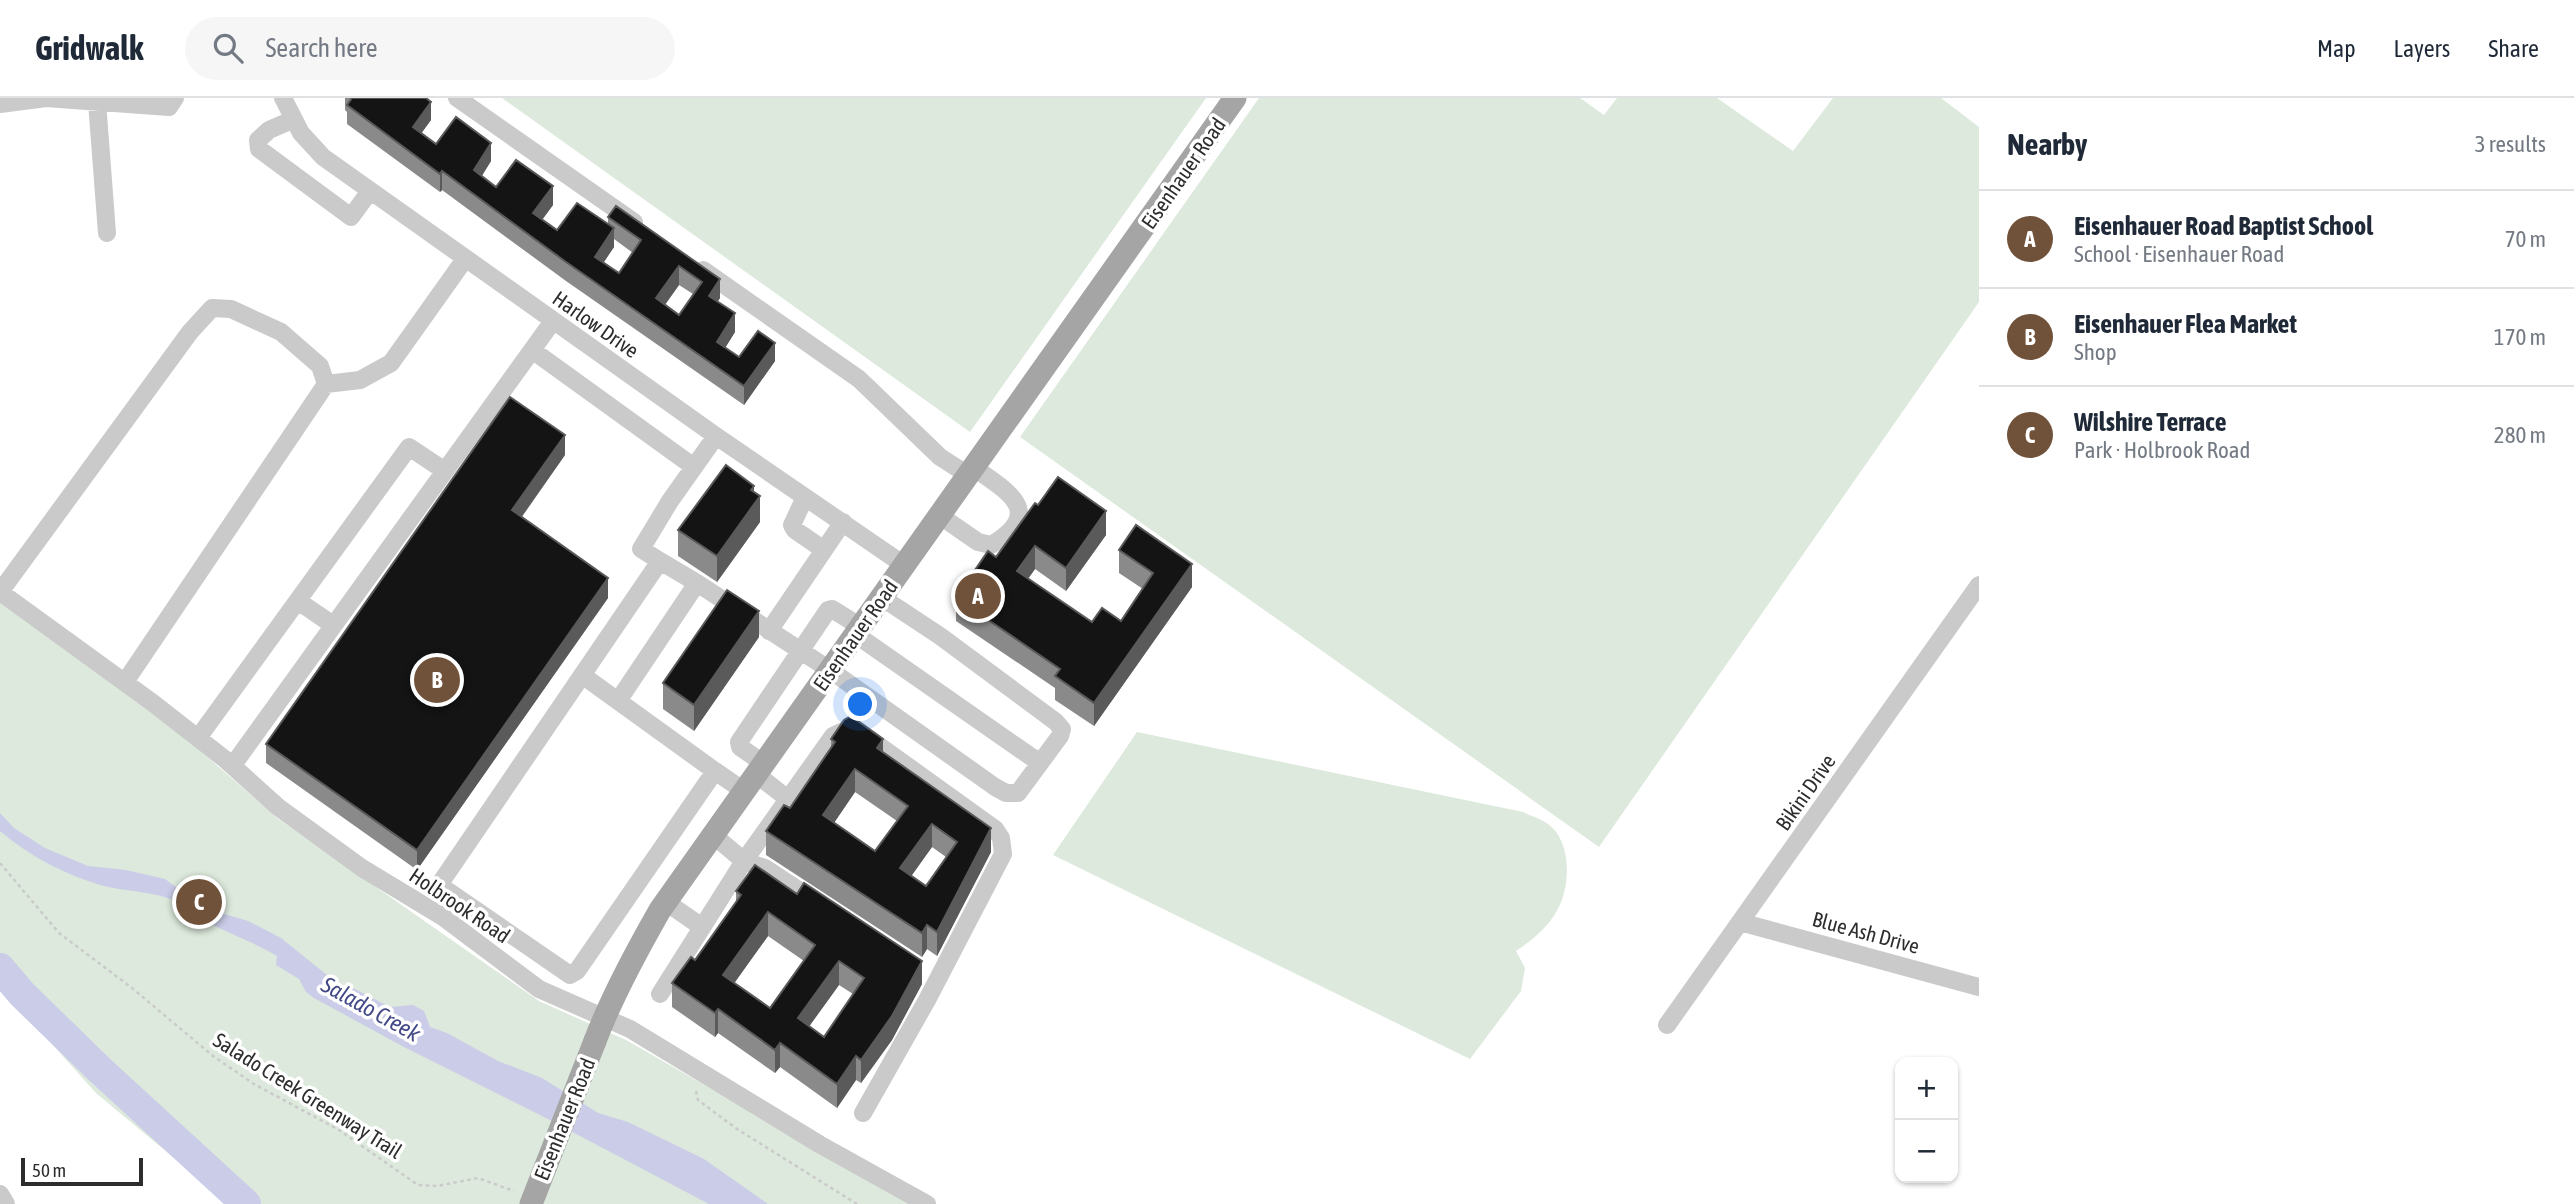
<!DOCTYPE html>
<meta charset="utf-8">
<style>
body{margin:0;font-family:"Asap Condensed",sans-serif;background:#f6f6f7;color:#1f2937}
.controls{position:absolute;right:21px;bottom:21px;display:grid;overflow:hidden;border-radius:14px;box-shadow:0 2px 5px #0004}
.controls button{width:63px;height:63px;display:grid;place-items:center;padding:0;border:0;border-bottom:2px solid #e0e1e3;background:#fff;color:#1f2937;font:35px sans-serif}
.scale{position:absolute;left:21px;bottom:18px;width:122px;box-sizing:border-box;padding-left:7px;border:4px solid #2d2d2d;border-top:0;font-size:19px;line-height:24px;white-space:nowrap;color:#2d2d2d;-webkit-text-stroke:5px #fff;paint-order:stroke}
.you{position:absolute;left:861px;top:607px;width:24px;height:24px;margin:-18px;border:5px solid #fff;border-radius:50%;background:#1a73e8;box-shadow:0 0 0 10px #1a73e833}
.badge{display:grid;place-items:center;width:46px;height:46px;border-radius:50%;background:#70523b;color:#fff;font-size:23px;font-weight:700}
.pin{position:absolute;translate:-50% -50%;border:4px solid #fff;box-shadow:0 2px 7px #0006}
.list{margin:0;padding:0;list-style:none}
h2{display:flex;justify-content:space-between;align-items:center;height:91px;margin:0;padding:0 28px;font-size:30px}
h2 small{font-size:23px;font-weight:400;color:#747a83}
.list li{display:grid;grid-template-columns:46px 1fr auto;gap:21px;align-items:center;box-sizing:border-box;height:98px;padding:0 28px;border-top:2px solid #e0e1e3}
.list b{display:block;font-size:26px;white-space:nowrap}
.list p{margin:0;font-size:23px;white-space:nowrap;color:#747a83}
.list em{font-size:23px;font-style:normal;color:#747a83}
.icon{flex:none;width:38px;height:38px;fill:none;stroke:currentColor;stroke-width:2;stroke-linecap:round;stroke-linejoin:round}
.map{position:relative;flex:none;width:1979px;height:1106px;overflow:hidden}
header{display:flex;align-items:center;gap:42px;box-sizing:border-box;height:98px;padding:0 35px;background:#fff;border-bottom:2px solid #e0e1e3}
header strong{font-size:33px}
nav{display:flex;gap:38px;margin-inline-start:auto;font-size:24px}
.search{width:490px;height:63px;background:#f6f6f7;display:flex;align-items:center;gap:18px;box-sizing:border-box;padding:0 24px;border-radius:38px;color:#747a83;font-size:26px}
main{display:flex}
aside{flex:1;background:#fff}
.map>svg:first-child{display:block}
</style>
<header>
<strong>Gridwalk</strong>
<div class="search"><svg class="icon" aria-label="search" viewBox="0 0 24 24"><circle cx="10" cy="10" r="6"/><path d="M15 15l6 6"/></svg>Search here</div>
<nav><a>Map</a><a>Layers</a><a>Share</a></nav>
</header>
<main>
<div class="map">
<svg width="1979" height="1106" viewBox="0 0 1979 1106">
<rect width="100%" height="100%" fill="#fff"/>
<!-- green -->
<path fill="#dce9dc" d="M502,0H1206L970,334Z
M1259,0H1580L1604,17L1617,0H1717L1793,53L1833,0H1941L1979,29V204L1599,749L1020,339Z
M0,505L172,628L277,720L539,903L626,942L790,1036L918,1106H229L96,995L0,888Z
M1137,634L1523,714C1531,718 1541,721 1548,726C1573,744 1571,792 1555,816C1545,832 1532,842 1516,853L1525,870L1521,893L1470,961L1053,757Z"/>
<!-- water -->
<path fill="#cacce8" d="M0,715L14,730L45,750L88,768L126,772L165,781L204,810L248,823L281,840L343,890L351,889L390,909L413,907L424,913L430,929L447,935L498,963L542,980L598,1015L628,1024L704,1061L768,1106H709L544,1019L404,949L314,900L306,894L299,881L276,867L277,858C252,843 224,834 200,820C192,815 186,808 178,804C155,793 128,794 104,788C65,777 31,759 0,733Z"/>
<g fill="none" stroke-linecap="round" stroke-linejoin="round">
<!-- river -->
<path stroke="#cacce8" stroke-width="30" d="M0,870L22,896L100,972L246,1106"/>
<!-- path -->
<path stroke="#cacaca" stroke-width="2.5" stroke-dasharray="3.5 3.5" stroke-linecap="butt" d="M0,765L59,835L132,890L213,958L254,986L339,1032L418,1087L437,1088L478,1080L514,1093
M696,993L698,1002L737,1031L857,1106"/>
<!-- minor -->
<path stroke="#cacaca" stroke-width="18" d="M283,0L301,35L323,59L716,338L904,467
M457,0L634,124
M97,4L107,135
M0,6L46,0L169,9L175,0
M292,22L269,32L258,42L259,51L351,119L370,93
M703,172L859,281L940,359L968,377
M532,252L694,369
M326,286L360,282L391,265L465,161
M805,399L792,427L795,432L824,452
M939,417L978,444L991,447C1047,414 1007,393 973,369
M660,463L641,451L670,403L716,338
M697,485L660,463L439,787L570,877L577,873L715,673L744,693
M0,494L153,605L226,662L278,709L362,770L443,819L539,891L630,931L819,1046L927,1106
M0,494L190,234L212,210L231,211L281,234L320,268L326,286L125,584
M298,503L333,527
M769,533L843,424
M855,536L1040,665
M582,577L715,673
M618,603L697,485L830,572L995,689L1006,695H1018L1060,638L1062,631L1056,624L940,538L881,499
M198,640L409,349L445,373
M763,665L740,649L739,644L828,512L832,511L861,529
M233,667L553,223
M756,676L788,701
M713,737L744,763L765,770L818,805
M666,804L702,829
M1740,824L1979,889
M660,896L744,763L833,638L848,631L860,634L995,731L1001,740L1003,756L927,902L863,1015
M1667,927L1979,487
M0,1096L6,1106"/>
<!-- major -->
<path stroke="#a5a5a5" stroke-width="23" d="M595,943C612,898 636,854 660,812L1235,0"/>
<!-- major-bridge -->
<path stroke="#a5a5a5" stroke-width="23" d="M531,1106L595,943"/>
</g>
<!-- wall -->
<path fill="#8a8a8a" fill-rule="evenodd" d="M345,0H426L431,22L421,35L436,46L491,63L482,78L496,89L553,107L542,122L557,132L608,126V119L616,108L720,200L717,204L735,234L725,250L739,259L775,263L744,307L566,183L442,92L440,94L347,26V14L345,12ZM614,141L633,155L619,175L604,164L614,149ZM679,187L693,196L679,217L665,207Z
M565,357L522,419L608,500L417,772L266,665V646Z
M754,394L760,424L717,484L678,458V432Z
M1038,407L1106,437L1066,493L1035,471L1028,481L1092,524L1121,523L1143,491L1119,475V452L1192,489L1094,628L1055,602V590L956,523V500L996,459Z
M759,539L694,633L663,611V585Z
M831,641L883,654L991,754L937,858L927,851L922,859L766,757V733L790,710L831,651ZM855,694L897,723L875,753L834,725ZM932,749L946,759L926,788L911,778Z
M736,793L922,886L892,942L861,985L856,982L837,1010L780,969L775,975L718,935L715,939L672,909V885L695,862L736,805ZM768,838L804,863L770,910L734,885ZM839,887L853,896L824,939L809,928Z"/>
<!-- shaded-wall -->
<path fill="#5a5a5a" d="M431,4V22L413,47V29Z
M491,45V63L474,90V72Z
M442,73V92L440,94V76Z
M553,88V107L533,134V115Z
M614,130V149L595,177V159Z
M679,168V187L656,219V200Z
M720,181V200L709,217V198Z
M735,215V234L717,263V244Z
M775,245V263L744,307V288Z
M565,337V357L512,432V412Z
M754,388V406L760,398V424L717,484V458Z
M1106,413V437L1066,493V470Z
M1035,448V471L1017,496V473Z
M1192,466V489L1094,628V605Z
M608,480V500L417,772V752Z
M759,513V539L694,633V607Z
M883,641V664L877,650Z
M855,671V694L823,741V717Z
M932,726V749L900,794V770Z
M991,730V754L937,858V834Z
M768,814V838L723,901V877Z
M927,827V851L922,859V835Z
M839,863V887L798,944V920Z
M922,863V886L892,942L861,985V962Z
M718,911V935L715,939V915Z
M780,945V969L775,975V952Z
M856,958V982L837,1010V986Z"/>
<!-- building -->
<path fill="#141414" stroke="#5a5a5a" stroke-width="2" fill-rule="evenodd" d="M352,0H426L431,4L413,29L436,46L456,19L491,45L474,72L496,89L516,62L553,88L533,115L557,132L577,105L614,130L595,159L619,175L641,142L608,119L616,108L720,181L709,198L735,215L717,244L739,259L758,233L775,245L744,288L566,164L442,73L440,76L347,7ZM679,168L702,184L679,217L656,200Z
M510,299L565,337L512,412L608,480L417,752L266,646Z
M726,367L754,388L751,392L760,398L717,458L678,432Z
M1058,379L1106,413L1066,470L1035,448L1017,473L1092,524L1102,510L1121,523L1153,475L1119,452L1136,427L1192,466L1094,605L1055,578L1060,571L956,500L988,453L996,459L1035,405L1038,407Z
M727,492L759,513L694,607L663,585Z
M849,619L855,621L883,641L877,650L991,730L937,834L927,827L922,835L766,733L784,707L790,710L835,644L831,641L844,622ZM855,671L908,708L875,753L823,717ZM932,726L957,744L926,788L900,770Z
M755,767L797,796L804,785L922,863L892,918L861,962L856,958L837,986L780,945L775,952L718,911L715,915L672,885L691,859L695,862L741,797L736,793ZM768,814L815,847L770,910L723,877ZM839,863L864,880L824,939L798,920Z"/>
<g text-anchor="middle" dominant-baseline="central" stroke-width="7" stroke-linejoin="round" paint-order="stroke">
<!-- street labels -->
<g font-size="21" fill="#2d2d2d" stroke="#fff">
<text transform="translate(1183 75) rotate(-55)">Eisenhauer Road</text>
<text transform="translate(596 226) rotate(35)">Harlow Drive</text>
<text transform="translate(855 537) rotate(-55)">Eisenhauer Road</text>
<text transform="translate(1805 694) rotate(-55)">Bikini Drive</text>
<text transform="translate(460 807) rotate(34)">Holbrook Road</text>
<text transform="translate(1866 834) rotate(15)">Blue Ash Drive</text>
<text transform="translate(308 997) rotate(32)">Salado Creek Greenway Trail</text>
<text transform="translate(564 1021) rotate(-68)">Eisenhauer Road</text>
</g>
<!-- water labels -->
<g font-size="23" font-style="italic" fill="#434987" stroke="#fff">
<text transform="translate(371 911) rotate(29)">Salado Creek</text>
</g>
</g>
</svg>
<div class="controls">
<button>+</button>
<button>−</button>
</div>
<div class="scale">50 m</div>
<div class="you"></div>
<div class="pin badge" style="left:978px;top:498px">A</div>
<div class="pin badge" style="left:437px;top:582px">B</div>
<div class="pin badge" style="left:199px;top:804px">C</div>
</div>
<aside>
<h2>Nearby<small>3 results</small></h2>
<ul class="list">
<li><span class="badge">A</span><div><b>Eisenhauer Road Baptist School</b><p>School · Eisenhauer Road</p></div><em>70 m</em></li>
<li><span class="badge">B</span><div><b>Eisenhauer Flea Market</b><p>Shop</p></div><em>170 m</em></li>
<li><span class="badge">C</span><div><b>Wilshire Terrace</b><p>Park · Holbrook Road</p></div><em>280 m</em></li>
</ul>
</aside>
</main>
